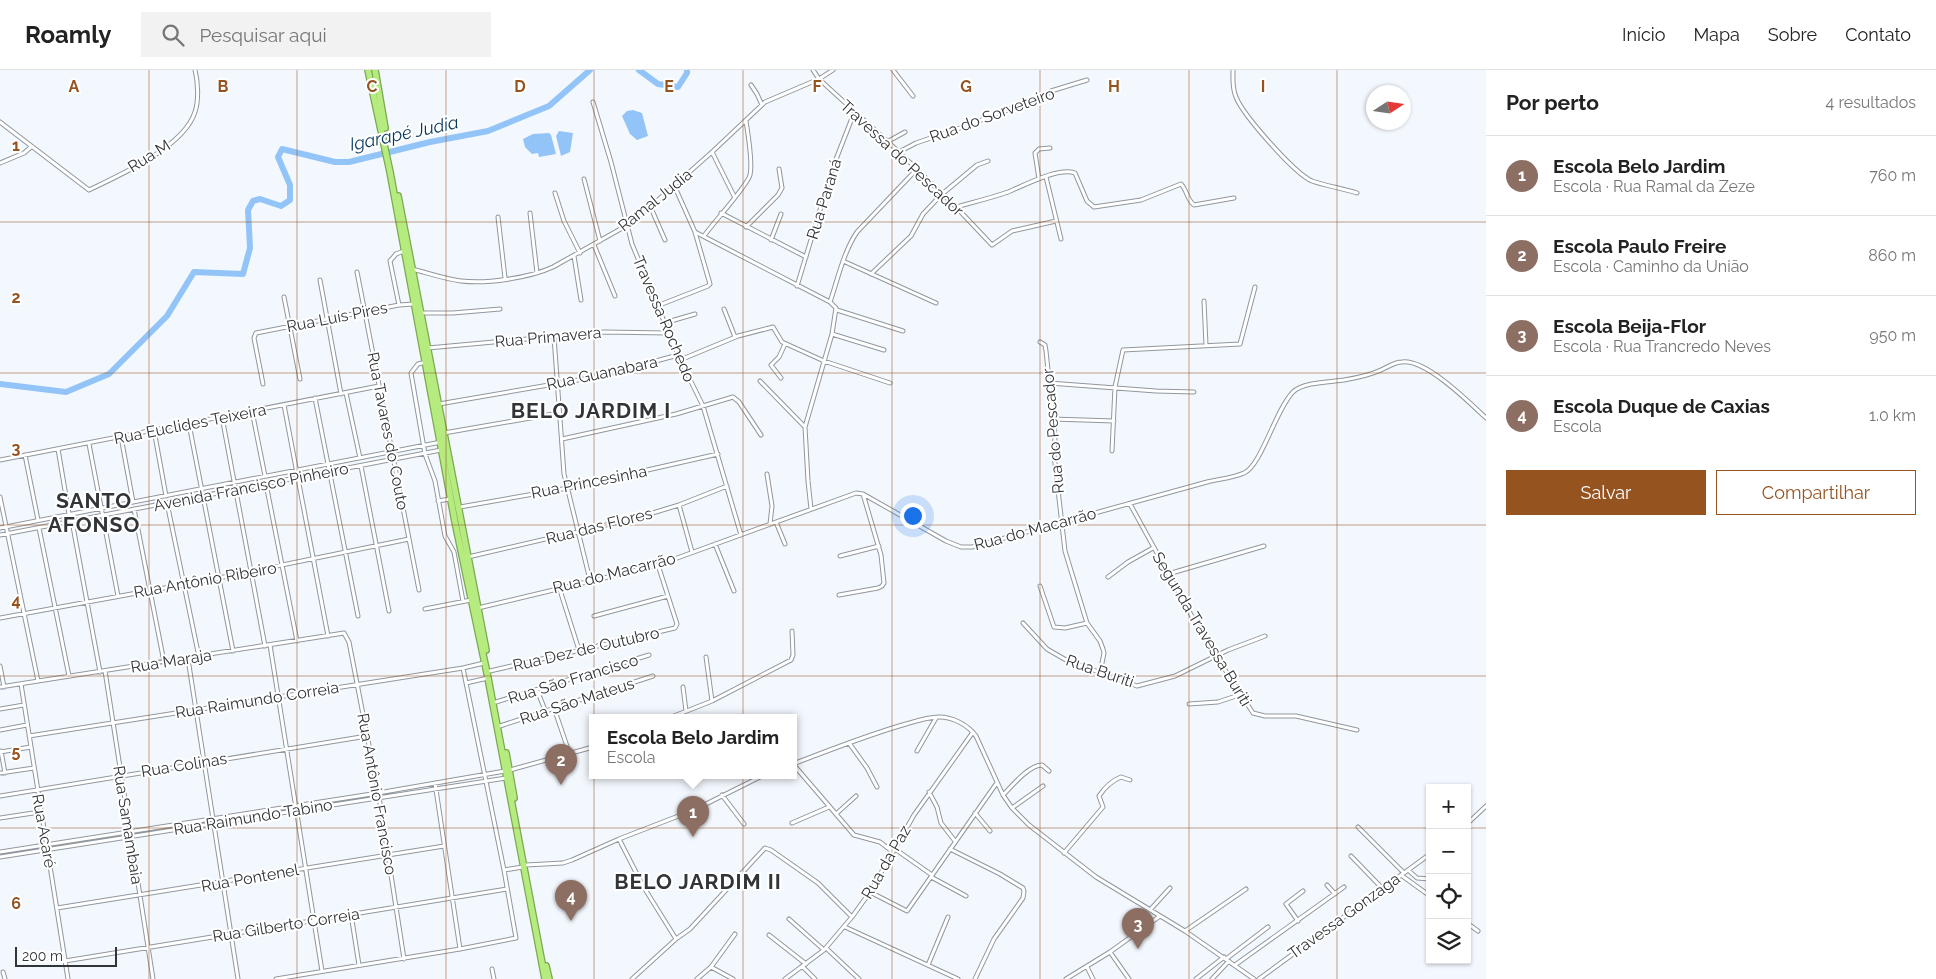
<!DOCTYPE html>
<html lang="pt">
<meta charset="utf-8">
<style>
body{margin:0;font-family:Raleway,sans-serif;background:#f2f2f2;color:#222}
.controls{position:absolute;right:15px;bottom:15px;display:grid;overflow:hidden;border-radius:0px;box-shadow:0 1px 4px #0004}
.controls button{width:45px;height:45px;display:grid;place-items:center;padding:0;border:0;border-bottom:1px solid #e0e0e0;background:#fff;color:#222;font:25px sans-serif}
.compass{position:absolute;left:1366px;top:15px;width:45px;height:45px;border-radius:50%;background:#fff;box-shadow:0 1px 4px #0004;rotate:78deg}
.scale{position:absolute;left:15px;bottom:12px;width:102px;box-sizing:border-box;padding-left:5px;border:2px solid #323538;border-top:0;font-size:14px;line-height:18px;white-space:nowrap;color:#323538;-webkit-text-stroke:4px #fff;paint-order:stroke}
.you{position:absolute;left:912px;top:445px;width:18px;height:18px;margin:-12px;border:4px solid #fff;border-radius:50%;background:#1a73e8;box-shadow:0 0 0 8px #1a73e833}
.badge{display:grid;place-items:center;width:32px;height:32px;border-radius:50%;background:#955320;color:#fff;font-size:16px;font-weight:700}
.pin{position:absolute;translate:-50% -41px;filter:drop-shadow(0 1px 2px #0008)}
.pin::after{content:'';position:absolute;top:26px;width:18px;height:15px;background:inherit;clip-path:polygon(0 0,100% 0,50% 100%)}
.popup{position:absolute;left:589px;top:644px;width:208px;height:65px;box-sizing:border-box;display:grid;place-content:center;border-radius:0px;background:#fff;filter:drop-shadow(0 1px 4px #0005);font-size:16px;white-space:nowrap;color:#767676}
.popup b{font-size:19px;color:#222}
.popup::after{content:'';position:absolute;left:50%;top:100%;margin-left:-10px;border:10px solid transparent;border-top-color:#fff}
.list{margin:0;padding:0;list-style:none}
h2{display:flex;justify-content:space-between;align-items:center;height:65px;margin:0;padding:0 20px;font-size:21px}
h2 small{font-size:16px;font-weight:400;color:#767676}
.list li{display:grid;grid-template-columns:32px 1fr auto;gap:15px;align-items:center;box-sizing:border-box;height:80px;padding:0 20px;border-top:1px solid #e0e0e0}
.list b{display:block;font-size:19px;white-space:nowrap}
.list p{margin:0;font-size:16px;white-space:nowrap;color:#767676}
.list em{font-size:16px;font-style:normal;color:#767676}
.actions{display:flex;gap:10px;padding:15px 20px}
.actions a{flex:1;padding:11px 0;border:1px solid #955320;border-radius:0px;text-align:center;font-size:18px;color:#955320}
.actions .main{background:#955320;color:#fff}
.icon{flex:none;width:28px;height:28px;fill:none;stroke:currentColor;stroke-width:2;stroke-linecap:round;stroke-linejoin:round}
.map{position:relative;flex:none;width:1486px;height:909px;overflow:hidden}
header{display:flex;align-items:center;gap:30px;box-sizing:border-box;height:70px;padding:0 25px;background:#fff;border-bottom:1px solid #e0e0e0}
header strong{font-size:24px}
nav{display:flex;gap:28px;margin-inline-start:auto;font-size:18px}
.search{width:350px;height:45px;background:#f2f2f2;display:flex;align-items:center;gap:12px;box-sizing:border-box;padding:0 18px;border-radius:0px;color:#767676;font-size:19px}
main{display:flex}
aside{flex:1;background:#fff}
.map>svg:first-child{display:block}
</style>
<header>
<strong>Roamly</strong>
<div class="search"><svg class="icon" aria-label="search" viewBox="0 0 24 24"><circle cx="10" cy="10" r="6"/><path d="M15 15l6 6"/></svg>Pesquisar aqui</div>
<nav><a>Início</a><a>Mapa</a><a>Sobre</a><a>Contato</a></nav>
</header>
<main>
<div class="map">
<svg width="1486" height="909" viewBox="0 0 1486 909">
<rect width="100%" height="100%" fill="#f3f8fe"/>
<!-- water -->
<path fill="#93c4f7" d="M633,40L642,43L648,66L637,70L630,64L622,46L627,41Z
M559,61L573,63L570,82L561,86L556,66Z
M549,63L551,65L556,84L539,87L538,83L532,84L525,77L523,69L533,64Z"/>
<g fill="none" stroke-linecap="round" stroke-linejoin="round">
<!-- river -->
<path stroke="#93c4f7" stroke-width="6" d="M639,0L658,14L678,17L687,3V0
M0,314L66,322L109,304L167,246L194,202L243,204L250,178L248,140L253,131L260,129L281,136L290,130V115L278,87L282,79L335,92H349L430,72L488,61L549,36L590,0"/>
<defs>
<path id="minor" d="M813,0L819,9L899,82L956,137L992,175L1012,161L1056,151
M893,0L913,26
M1233,0C1233,9 1232,18 1236,27C1243,45 1294,103 1312,111C1326,116 1342,118 1357,123
M751,15L757,24L762,35
M593,32L611,92L632,174L678,285L703,336L741,465
M0,52L89,120C120,105 184,77 195,42C199,30 198,12 195,0
M887,72L905,62
M712,82L734,126
M899,82L916,73L966,56L1028,32L1039,30L1051,21L1087,10
M0,93L24,83L31,77
M1046,107L1061,169
M584,109L600,171
M1039,109L1035,83L1039,79L1050,78
M555,123L564,151L580,183
M956,137C974,132 991,128 1008,122C1025,115 1058,97 1075,103L1087,131L1094,137L1141,130L1181,114C1187,120 1187,130 1194,135L1234,128
M651,138L665,170
M530,143L537,203
M721,143L806,187
M498,147L505,208
M746,157L778,125L782,118L779,99
M695,162L830,232L836,238L832,264L805,357L808,411L811,439
M704,166C713,153 748,115 750,105C753,93 748,64 746,51
M771,170L781,144
M594,175L615,226
M574,186L581,230
M843,191L936,233
M412,199C428,203 445,209 461,211C487,214 529,208 553,197L633,152L712,82L765,32L819,9L833,0
M357,202L419,520
M871,204L911,166L923,144L941,125L977,95L988,91
M320,210L341,324
M797,216L833,97L854,43
M284,227L300,309
M1204,231L1206,275
M830,232C838,209 843,183 857,162L916,100
M399,235L390,191L396,184L404,181
M657,236L708,216L710,214L695,162L674,115
M724,239L735,267
M837,240L903,261
M421,243H453L500,239
M664,253L695,244
M832,264L884,280
M554,267L564,404L590,510
M1040,272L1045,275L1046,281L1055,367L1054,385L1065,481L1087,553L1100,571L1103,579L1104,583L1100,603
M428,278L604,262L668,263
M680,290L738,266L773,257L782,272L824,291L890,313
M426,292L418,294L411,303L425,384L435,411L445,466L454,482L463,531
M781,308L771,295L779,287L785,274
M760,311L805,357
M1049,313L1156,321L1194,322
M263,314L254,268L256,263L399,235L414,234
M346,323L360,388
M315,328L358,546
M439,334L601,306L678,285
M284,335L328,566
M252,341L265,406
M222,347L265,576
M1052,349L1114,351
M189,354L233,581
M154,360L166,426
M444,363L559,343
M121,367L133,432
M562,369L676,344L733,327L739,332L761,365
M89,374L118,526
M58,379L69,444
M1112,381L1115,317L1123,280L1240,274L1255,217
M25,385L38,450
M0,390L379,316
M361,396L389,541
M767,404L772,436L770,454
M266,414L297,571
M0,427L38,611
M438,431L450,429
M167,433L199,587
M1130,434L1200,561L1253,643L1265,646H1296L1357,660
M679,435L692,482
M460,437L568,418L718,384
M134,439L164,592
M72,451L100,602
M776,452L785,474
M0,458L441,372
M39,458L69,606
M0,465L441,380
M715,474L734,521
M840,486L879,476
M468,487L636,448L679,435L727,416
M1168,504L1264,476
M1108,507L1128,492L1153,478
M1040,516L1054,557L1065,558L1087,553
M559,517L579,580
M839,525L878,518L882,516L884,513L881,485L863,424
M478,538L658,495L856,423L863,424L946,471L961,477H972L1207,412C1219,409 1233,408 1244,403C1261,396 1276,339 1293,322C1303,312 1330,312 1344,310C1356,308 1370,305 1381,300C1388,297 1394,292 1402,292C1426,289 1469,332 1486,348
M425,539L471,530
M594,546L668,526
M0,548L219,508L409,469
M1023,553L1047,579L1066,590L1137,616L1175,606L1228,580L1265,566
M270,575L322,901
M706,587L712,631
M188,589L238,909
M0,596L4,617
M105,601L153,909
M490,601L675,558L677,554L658,495
M466,613L488,608
M21,614L68,909
M0,617L344,563L349,572L379,727L404,889
M683,617L686,641
M537,620L545,640
M496,632L649,585
M1189,634L1218,632L1242,624
M554,638L570,685
M0,639L24,635
M669,648L712,631L791,590L793,585L792,561
M500,656L653,606
M0,660L27,655
M29,666L463,598L484,593
M849,673L867,698L877,717
M1,681L5,703
M917,681L936,648
M0,682L31,677
M793,694C830,680 867,665 906,654C916,651 928,647 939,647C953,647 968,655 976,666L1003,725L1012,738L1029,755L1096,807L1185,861L1254,909
M793,694L854,765L880,772L893,782
M510,700L593,677
M0,703L34,698
M435,713L460,879
M929,722L937,737L941,753L955,771
M722,725L744,754
M1003,725C1012,716 1029,695 1042,695L1049,701
M0,726L367,666
M1012,738L1043,716
M975,743L990,761
M836,744L856,726
M0,748L40,742
M792,753L829,737
M1467,754L1486,736
M1358,757L1404,803
M619,769L643,816L676,869
M895,779L932,805
M950,779L1000,804L1023,818L1024,821L1023,828L994,869L975,909
M0,782L378,723L505,701
M1064,783L1103,737L1099,726C1105,717 1111,711 1121,707L1130,710
M1351,786L1382,818
M0,787L506,708
M526,795L563,793L572,790L619,769L694,740L762,706
M504,800L523,797
M1408,800L1417,808L1430,809
M1401,805L1430,826
M931,807L966,826
M1327,815L1335,824
M870,822L907,841L996,714
M57,838L444,776
M1150,840L1170,818
M351,844L359,895
M789,849L824,880
M1298,851L1286,834L1303,821
M1467,853L1478,861
M845,857L958,909
M1185,861L1246,819
M769,865L806,894
M826,878L859,909
M1110,882L1129,909
M1226,889L1268,857
M65,891L507,819
M928,895L948,847
M1235,895L1344,817
M802,896L815,909
M711,897L733,909
M1087,897L1093,909
M492,899L494,909
M3,902L5,909
M276,909L460,879L516,868L504,800L463,598
M632,909L676,869L690,859L765,778L771,780L818,813L852,847
M697,909L711,897L735,864
M785,909L824,880L852,847L870,822L914,745L973,662
M1066,909L1110,882L1160,846
M1196,909L1224,887
M1212,909L1229,891
M1259,909L1430,784"/>
<path id="trunk" d="M368,0L390,102L455,452L488,608L545,909
M375,0L385,58
M398,126L486,580
M506,683L514,728
M546,896L549,909"/>
</defs>
<!-- minor casing -->
<use href="#minor" stroke="#91979e" stroke-width="5"/>
<!-- trunk casing -->
<use href="#trunk" stroke="#7ca852" stroke-width="8"/>
<!-- minor -->
<use href="#minor" stroke="#fff" stroke-width="3"/>
<!-- trunk -->
<use href="#trunk" stroke="#b6eb80" stroke-width="5.5"/>
</g>
<!-- grid -->
<path fill="none" stroke="#955320" stroke-width="1" stroke-opacity="0.55" d="M149,0V909M297,0V909M446,0V909M594,0V909M743,0V909M892,0V909M1040,0V909M1189,0V909M1337,0V909M0,152H1486M0,303H1486M0,455H1486M0,606H1486M0,758H1430M1467,758H1486"/>
<g text-anchor="middle" dominant-baseline="central" stroke-width="4" stroke-linejoin="round" paint-order="stroke">
<!-- street labels -->
<g font-size="16" fill="#323538" stroke="#fff">
<text transform="translate(992 45) rotate(-20)">Rua do Sorveteiro</text>
<text transform="translate(149 86) rotate(-32)">Rua M</text>
<text transform="translate(902 88) rotate(43)">Travessa do Pescador</text>
<text transform="translate(824 129) rotate(-73)">Rua Paraná</text>
<text transform="translate(655 130) rotate(-39)">Ramal Judia</text>
<text transform="translate(337 247) rotate(-11)">Rua Luís Pires</text>
<text transform="translate(664 249) rotate(67)">Travessa Rochedo</text>
<text transform="translate(548 267) rotate(-5)">Rua Primavera</text>
<text transform="translate(602 303) rotate(-12)">Rua Guanabara</text>
<text transform="translate(190 354) rotate(-11)">Rua Euclides Teixeira</text>
<text transform="translate(388 361) rotate(79)">Rua Tavares do Couto</text>
<text transform="translate(1053 361) rotate(-95)">Rua do Pescador</text>
<text transform="translate(589 412) rotate(-11)">Rua Princesinha</text>
<text transform="translate(251 417) rotate(-11)">Avenida Francisco Pinheiro</text>
<text transform="translate(599 456) rotate(-14)">Rua das Flores</text>
<text transform="translate(1035 459) rotate(-15)">Rua do Macarrão</text>
<text transform="translate(614 503) rotate(-14)">Rua do Macarrão</text>
<text transform="translate(205 510) rotate(-10)">Rua Antônio Ribeiro</text>
<text transform="translate(1202 559) rotate(59)">Segunda Travessa Buriti</text>
<text transform="translate(586 579) rotate(-13)">Rua Dez de Outubro</text>
<text transform="translate(171 591) rotate(-9)">Rua Maraja</text>
<text transform="translate(1100 601) rotate(19)">Rua Buriti</text>
<text transform="translate(573 609) rotate(-17)">Rua São Francisco</text>
<text transform="translate(257 630) rotate(-9)">Rua Raimundo Correia</text>
<text transform="translate(577 631) rotate(-18)">Rua São Mateus</text>
<text transform="translate(184 695) rotate(-9)">Rua Colinas</text>
<text transform="translate(377 724) rotate(80)">Rua Antônio Francisco</text>
<text transform="translate(253 747) rotate(-9)">Rua Raimundo Tabino</text>
<text transform="translate(128 755) rotate(81)">Rua Samambaia</text>
<text transform="translate(44 761) rotate(80)">Rua Acaré</text>
<text transform="translate(886 792) rotate(-60)">Rua da Paz</text>
<text transform="translate(250 808) rotate(-10)">Rua Pontenel</text>
<text transform="translate(1344 846) rotate(-36)">Travessa Gonzaga</text>
<text transform="translate(286 855) rotate(-9)">Rua Gilberto Correia</text>
</g>
<!-- water labels -->
<g font-size="18" font-style="italic" fill="#07365e" stroke="#fff">
<text transform="translate(404 63) rotate(-12)">Igarapé Judia</text>
</g>
<!-- district labels -->
<g font-size="21" font-weight="bold" letter-spacing="1" fill="#323538" stroke="#fff">
<text x="591" y="340">BELO JARDIM I</text>
<text x="94" y="430">SANTO<tspan x="94" dy="24">AFONSO</tspan></text>
<text x="698" y="811">BELO JARDIM II</text>
</g>
</g>
<g font-size="16" text-anchor="middle" font-weight="bold" fill="#955320" stroke="#fff" stroke-width="4" stroke-linejoin="round" paint-order="stroke">
<text x="74" y="22">A</text>
<text x="223" y="22">B</text>
<text x="372" y="22">C</text>
<text x="520" y="22">D</text>
<text x="669" y="22">E</text>
<text x="817" y="22">F</text>
<text x="966" y="22">G</text>
<text x="1114" y="22">H</text>
<text x="1263" y="22">I</text>
<text x="16" y="81">1</text>
<text x="16" y="233">2</text>
<text x="16" y="384">3</text>
<text x="16" y="536">4</text>
<text x="16" y="687">5</text>
<text x="16" y="839">6</text>
</g>
</svg>
<div class="controls">
<button>+</button>
<button>−</button>
<button><svg class="icon" aria-label="locate" viewBox="0 0 24 24"><circle cx="12" cy="12" r="6"/><path d="M12 2v4M12 18v4M2 12h4M18 12h4"/></svg></button>
<button><svg class="icon" aria-label="layers" viewBox="0 0 24 24"><path d="M12 4l9 5-9 5-9-5zM3 14l9 5 9-5"/></svg></button>
</div>
<svg class="compass" viewBox="-18 -18 36 36"><path d="M0-13l5 13h-10z" fill="#e53935"/><path d="M0 13l5-13h-10z" fill="#767676"/></svg>
<div class="scale">200 m</div>
<div class="you"></div>
<div class="pin badge" style="left:693px;top:767px;background:#8d6e63">1</div>
<div class="popup"><b>Escola Belo Jardim</b>Escola</div>
<div class="pin badge" style="left:561px;top:715px;background:#8d6e63">2</div>
<div class="pin badge" style="left:1138px;top:879px;background:#8d6e63">3</div>
<div class="pin badge" style="left:571px;top:851px;background:#8d6e63">4</div>
</div>
<aside>
<h2>Por perto<small>4 resultados</small></h2>
<ul class="list">
<li><span class="badge" style="background:#8d6e63">1</span><div><b>Escola Belo Jardim</b><p>Escola · Rua Ramal da Zeze</p></div><em>760 m</em></li>
<li><span class="badge" style="background:#8d6e63">2</span><div><b>Escola Paulo Freire</b><p>Escola · Caminho da União</p></div><em>860 m</em></li>
<li><span class="badge" style="background:#8d6e63">3</span><div><b>Escola Beija-Flor</b><p>Escola · Rua Trancredo Neves</p></div><em>950 m</em></li>
<li><span class="badge" style="background:#8d6e63">4</span><div><b>Escola Duque de Caxias</b><p>Escola</p></div><em>1.0 km</em></li>
</ul>
<div class="actions"><a class="main">Salvar</a><a>Compartilhar</a></div>
</aside>
</main>
